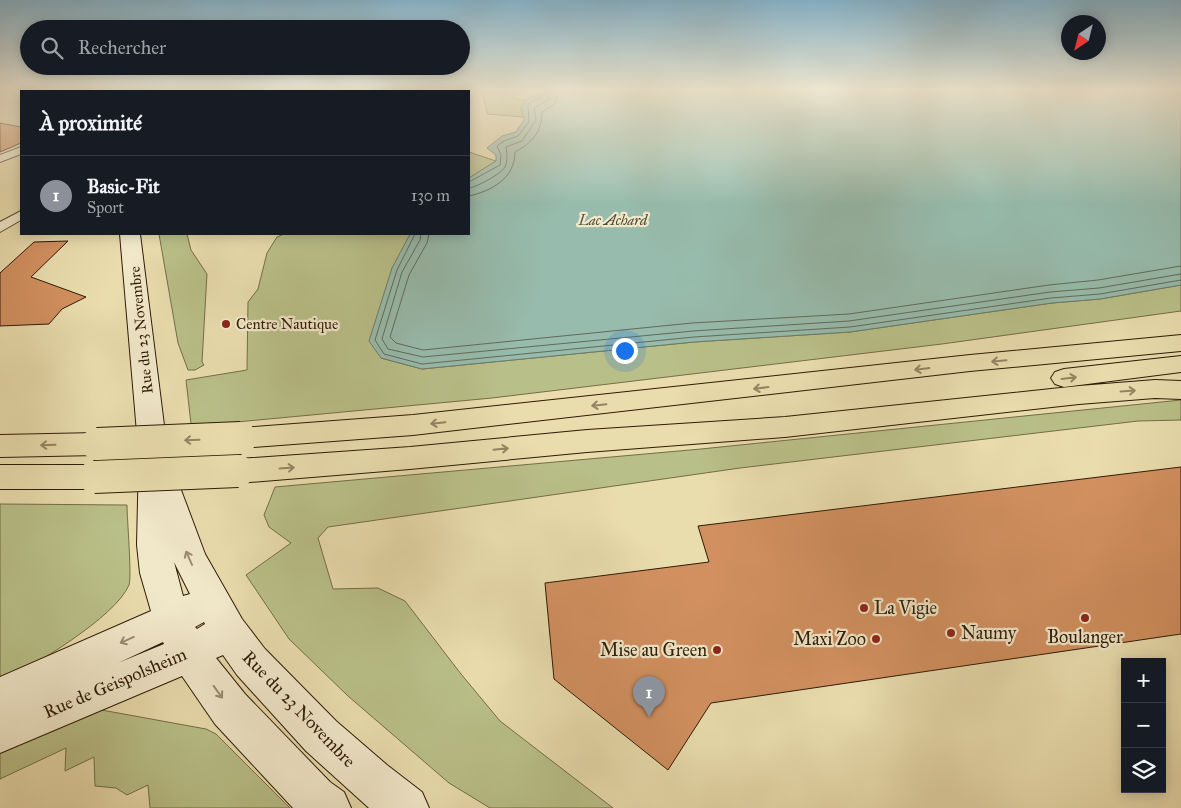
<!DOCTYPE html>
<html lang="fr">
<meta charset="utf-8">
<style>
body{margin:0;font-family:"IM FELL Great Primer",serif;background:#20242c;color:#f1f3f6}
.controls{position:absolute;right:15px;bottom:15px;display:grid;overflow:hidden;border-radius:0px;box-shadow:0 2px 12px #0003}
.controls button{width:45px;height:45px;display:grid;place-items:center;padding:0;border:0;border-bottom:1px solid #363941;background:#171b24;color:#f1f3f6;font:25px sans-serif}
.compass{position:absolute;left:1061px;top:15px;width:45px;height:45px;border-radius:50%;background:#171b24;box-shadow:0 2px 12px #0003;rotate:215deg}
.you{position:absolute;left:624px;top:350px;width:18px;height:18px;margin:-12px;border:4px solid #fff;border-radius:50%;background:#1a73e8;box-shadow:0 0 0 8px #1a73e833}
.badge{display:grid;place-items:center;width:32px;height:32px;border-radius:50%;background:#8c9099;color:#fff;font-size:16px;font-weight:700}
.pin{position:absolute;translate:-50% -41px;filter:drop-shadow(0 1px 2px #0008)}
.pin::after{content:'';position:absolute;top:26px;width:18px;height:15px;background:inherit;clip-path:polygon(0 0,100% 0,50% 100%)}
.list{margin:0;padding:0;list-style:none}
h2{display:flex;justify-content:space-between;align-items:center;height:65px;margin:0;padding:0 20px;font-size:21px}
h2 small{font-size:16px;font-weight:400;color:#9ea1a6}
.list li{display:grid;grid-template-columns:32px 1fr auto;gap:15px;align-items:center;box-sizing:border-box;height:80px;padding:0 20px;border-top:1px solid #363941}
.list b{display:block;font-size:19px;white-space:nowrap}
.list p{margin:0;font-size:16px;white-space:nowrap;color:#9ea1a6}
.list em{font-size:16px;font-style:normal;color:#9ea1a6}
.icon{flex:none;width:28px;height:28px;fill:none;stroke:currentColor;stroke-width:2;stroke-linecap:round;stroke-linejoin:round}
.map{position:relative;flex:none;width:1181px;height:808px;overflow:hidden}
.search{position:absolute;background:#171b24;box-shadow:0 2px 12px #0003;left:20px;top:20px;width:450px;height:55px;display:flex;align-items:center;gap:12px;box-sizing:border-box;padding:0 18px;border-radius:28px;color:#9ea1a6;font-size:19px}
.panel{position:absolute;background:#171b24;box-shadow:0 2px 12px #0003;left:20px;top:90px;width:450px;height:145px;border-radius:0px}
.map>svg:first-child{display:block}
</style>
<div class="map">
<svg width="1181" height="808" viewBox="0 0 1181 808">
<rect width="100%" height="100%" fill="#e9dcad"/>
<filter id="stains"><feTurbulence type="fractalNoise" baseFrequency=".004" numOctaves="4"/><feColorMatrix values="0 0 0 0 .2 0 0 0 0 .09 0 0 0 0 .02 0 0 0 .5 -.17"/></filter>
<radialGradient id="worn" r=".72"><stop offset=".6" stop-color="#630" stop-opacity="0"/><stop offset="1" stop-color="#630" stop-opacity=".3"/></radialGradient>
<!-- green -->
<path fill="#b9bf88" stroke="#746d47" d="M133,90H455L133,91Z
M528,90L513,95V98L525,100L521,108L524,117L487,114L482,91Z
M469,152L496,161L469,178Z
M159,234H187L191,250L207,274L202,362L204,365L195,370H188L178,343Z
M284,234H411L408,238L381,358L422,369L694,342L850,332L1052,303L1100,299L1181,285V311L942,344L492,398L226,423L191,424L186,380L247,370L248,302L258,289L267,253L277,237Z
M1181,400V420L1138,421L740,468L328,527L318,538L333,589L378,588L405,601L461,674L500,721L613,808H490L449,783L348,696L289,639L246,575L291,543L269,527L264,515L275,487L701,449Z
M0,504L127,505C127,518 132,578 129,585C115,618 32,666 0,684Z
M96,709L206,729L216,734L290,808H150L148,785L127,795L116,788L95,786L94,757L65,771L66,748L0,779V748Z"/>
<!-- water -->
<path fill="#97bbac" stroke="#6d7b6a" d="M547,90H1181V285L1100,299L1052,303L850,332L694,342L422,369L381,358L369,341L392,268L408,238L411,234H469V178L496,161V155L487,148L502,136L516,132L524,120L521,108L525,100Z"/>
<g fill="none" stroke-linecap="round" stroke-linejoin="round">
<!-- shore -->
<path stroke="#626b59" stroke-width="1" d="M469,182L500,165L501,155L497,146L504,141L518,136L529,122L528,104L543,96L545,90
M469,188C477,187 501,174 505,167C508,161 507,154 506,147L522,141L536,120L534,108L548,100L551,90
M469,196C492,191 515,178 515,152C532,143 542,132 542,112L555,104L558,90
M415,234L397,270L375,340L384,354L422,364L694,337L850,327L1051,298L1100,294L1181,280
M421,234L420,240L402,272L382,339L388,349L423,357L693,331L849,321L1050,292L1099,288L1181,274
M429,234L427,243L409,275L390,337L396,343L423,350L692,323L849,314L1049,285L1098,280L1181,266"/>
</g>
<!-- building -->
<path fill="#d29060" stroke="#2e1b06" d="M0,123L21,127V143L0,152Z
M68,241L31,277L86,297L62,309L49,324L0,326V273L34,242Z
M1181,467V634L711,703L668,770L554,679L545,583L709,562L698,526Z"/>
<g fill="none" stroke-linecap="round" stroke-linejoin="round">
<defs>
<path id="minor" d="M53,90H65L66,91H53Z
M21,147V154L0,162V155Z
M21,211V220L0,232V222Z"/>
<path id="secondary" d="M97,90H110L111,91H97Z
M120,234H140L169,465L175,474L205,554L242,619L265,649L336,721L387,765L422,792L429,808H369L306,751L237,675L223,655L216,658L245,694L330,782L344,792L351,808H293L215,724L182,676L0,753V677L151,611L140,573L137,545L139,456ZM174,562L190,594L183,596ZM204,622L205,624L197,629L195,627ZM163,642L164,644L118,663Z"/>
<path id="trunk" d="M1181,335V351L970,371L413,435L241,448L231,445L226,438L231,431L241,428L413,415L970,355Z
M1181,356V372L1064,387L1055,384L1051,378L1055,372L1064,369Z
M1155,380L1181,381V399L1155,398L1079,404L785,437L587,452L410,469L238,483L227,479L223,471L227,463L238,459L410,447L587,430L785,417L1079,386Z
M97,433L107,436L112,444L107,452L97,455L0,457V435Z
M0,465H94L105,469L109,477L105,485L94,489H0Z"/>
</defs>
<!-- minor casing -->
<use href="#minor" stroke="#5d4b30" stroke-width="2"/>
<!-- secondary casing -->
<use href="#secondary" stroke="#2e1b06" stroke-width="2"/>
<!-- trunk casing -->
<use href="#trunk" stroke="#2e1b06" stroke-width="2"/>
<!-- minor -->
<use href="#minor" fill="#f1e8ca" fill-rule="evenodd"/>
<!-- secondary -->
<use href="#secondary" fill="#f1e8ca" fill-rule="evenodd"/>
<!-- trunk -->
<use href="#trunk" fill="#e9dcad" fill-rule="evenodd"/>
<defs>
<path id="trunk-bridge" d="M97,444L241,438
M94,477L238,471"/>
</defs>
<!-- trunk-bridge casing -->
<use href="#trunk-bridge" stroke="#2e1b06" stroke-width="34" stroke-linecap="butt"/>
<!-- trunk-bridge -->
<use href="#trunk-bridge" stroke="#e9dcad" stroke-width="32"/>
</g>
<!-- one-way arrows -->
<defs><path id="oneway-shaft" d="M-6 0H5M1.5-3L5.5 0L1.5 3" fill="none" stroke-width="1.6" stroke-linecap="round" stroke-linejoin="round" transform="scale(1.25)"/></defs>
<g stroke="#958562">
<use href="#oneway-shaft" transform="translate(999 361) rotate(175)"/>
<use href="#oneway-shaft" transform="translate(922 369) rotate(173)"/>
<use href="#oneway-shaft" transform="translate(1069 378) rotate(-7)"/>
<use href="#oneway-shaft" transform="translate(761 388) rotate(173)"/>
<use href="#oneway-shaft" transform="translate(1128 391) rotate(-4)"/>
<use href="#oneway-shaft" transform="translate(599 405) rotate(174)"/>
<use href="#oneway-shaft" transform="translate(438 423) rotate(174)"/>
<use href="#oneway-shaft" transform="translate(192 440) rotate(178)"/>
<use href="#oneway-shaft" transform="translate(48 445) rotate(178)"/>
<use href="#oneway-shaft" transform="translate(501 449) rotate(-6)"/>
<use href="#oneway-shaft" transform="translate(287 468) rotate(-4)"/>
</g>
<g stroke="#998c72">
<use href="#oneway-shaft" transform="translate(189 558) rotate(-114)"/>
<use href="#oneway-shaft" transform="translate(127 640) rotate(156)"/>
<use href="#oneway-shaft" transform="translate(218 692) rotate(54)"/>
</g>
<!-- sky -->
<linearGradient id="sky" x2="0" y2="1"><stop stop-color="#87b7d0"/><stop offset="0.44" stop-color="#f5efda"/><stop offset="1" stop-color="#f5efda" stop-opacity="0"/></linearGradient>
<rect width="1181" height="204" fill="url(#sky)"/>
<!-- markers -->
<g fill="#8f2418" stroke="#f1e8ca" stroke-width="2">
<circle cx="226" cy="324" r="5"/>
<circle cx="864" cy="608" r="5"/>
<circle cx="1085" cy="618" r="5"/>
<circle cx="951" cy="633" r="5"/>
<circle cx="876" cy="639" r="5"/>
<circle cx="717" cy="650" r="5"/>
</g>
<g text-anchor="middle" dominant-baseline="central" stroke-width="4.5" stroke-linejoin="round" paint-order="stroke">
<!-- far-water labels -->
<g font-size="14" font-style="italic" fill="#4e4b38" stroke="#f1e8ca">
<text x="613" y="220">Lac Achard</text>
</g>
<!-- poi labels -->
<g font-size="15" fill="#2e1b06" stroke="#f1e8ca" text-anchor="start">
<text x="236" y="324">Centre Nautique</text>
</g>
<!-- street labels -->
<g font-size="15" fill="#2e1b06" stroke="#f1e8ca">
<text transform="translate(141 330) rotate(-96)">Rue du 23 Novembre</text>
</g>
<!-- near-poi labels -->
<g font-size="18" fill="#2e1b06" stroke="#f1e8ca" text-anchor="start">
<text x="874" y="608">La Vigie</text>
<text x="961" y="633">Naumy</text>
<text x="1085" y="637" text-anchor="middle">Boulanger</text>
<text x="866" y="639" text-anchor="end">Maxi Zoo</text>
<text x="707" y="650" text-anchor="end">Mise au Green</text>
</g>
<!-- near-street labels -->
<g font-size="18" fill="#2e1b06" stroke="#f1e8ca">
<text transform="translate(115 683) rotate(-23)">Rue de Geispolsheim</text>
<text transform="translate(299 709) rotate(46)">Rue du 23 Novembre</text>
</g>
</g>
<rect width="100%" height="100%" filter="url(#stains)"/>
<rect width="100%" height="100%" fill="url(#worn)"/>
</svg>
<div class="controls">
<button>+</button>
<button>−</button>
<button><svg class="icon" aria-label="layers" viewBox="0 0 24 24"><path d="M12 4l9 5-9 5-9-5zM3 14l9 5 9-5"/></svg></button>
</div>
<svg class="compass" viewBox="-18 -18 36 36"><path d="M0-13l5 13h-10z" fill="#e53935"/><path d="M0 13l5-13h-10z" fill="#9ea1a6"/></svg>
<div class="you"></div>
<div class="pin badge" style="left:649px;top:717px">1</div>
<div class="search"><svg class="icon" aria-label="search" viewBox="0 0 24 24"><circle cx="10" cy="10" r="6"/><path d="M15 15l6 6"/></svg>Rechercher</div>
<section class="panel">
<h2>À proximité<small></small></h2>
<ul class="list">
<li><span class="badge">1</span><div><b>Basic-Fit</b><p>Sport</p></div><em>130 m</em></li>
</ul>
</section>
</div>
